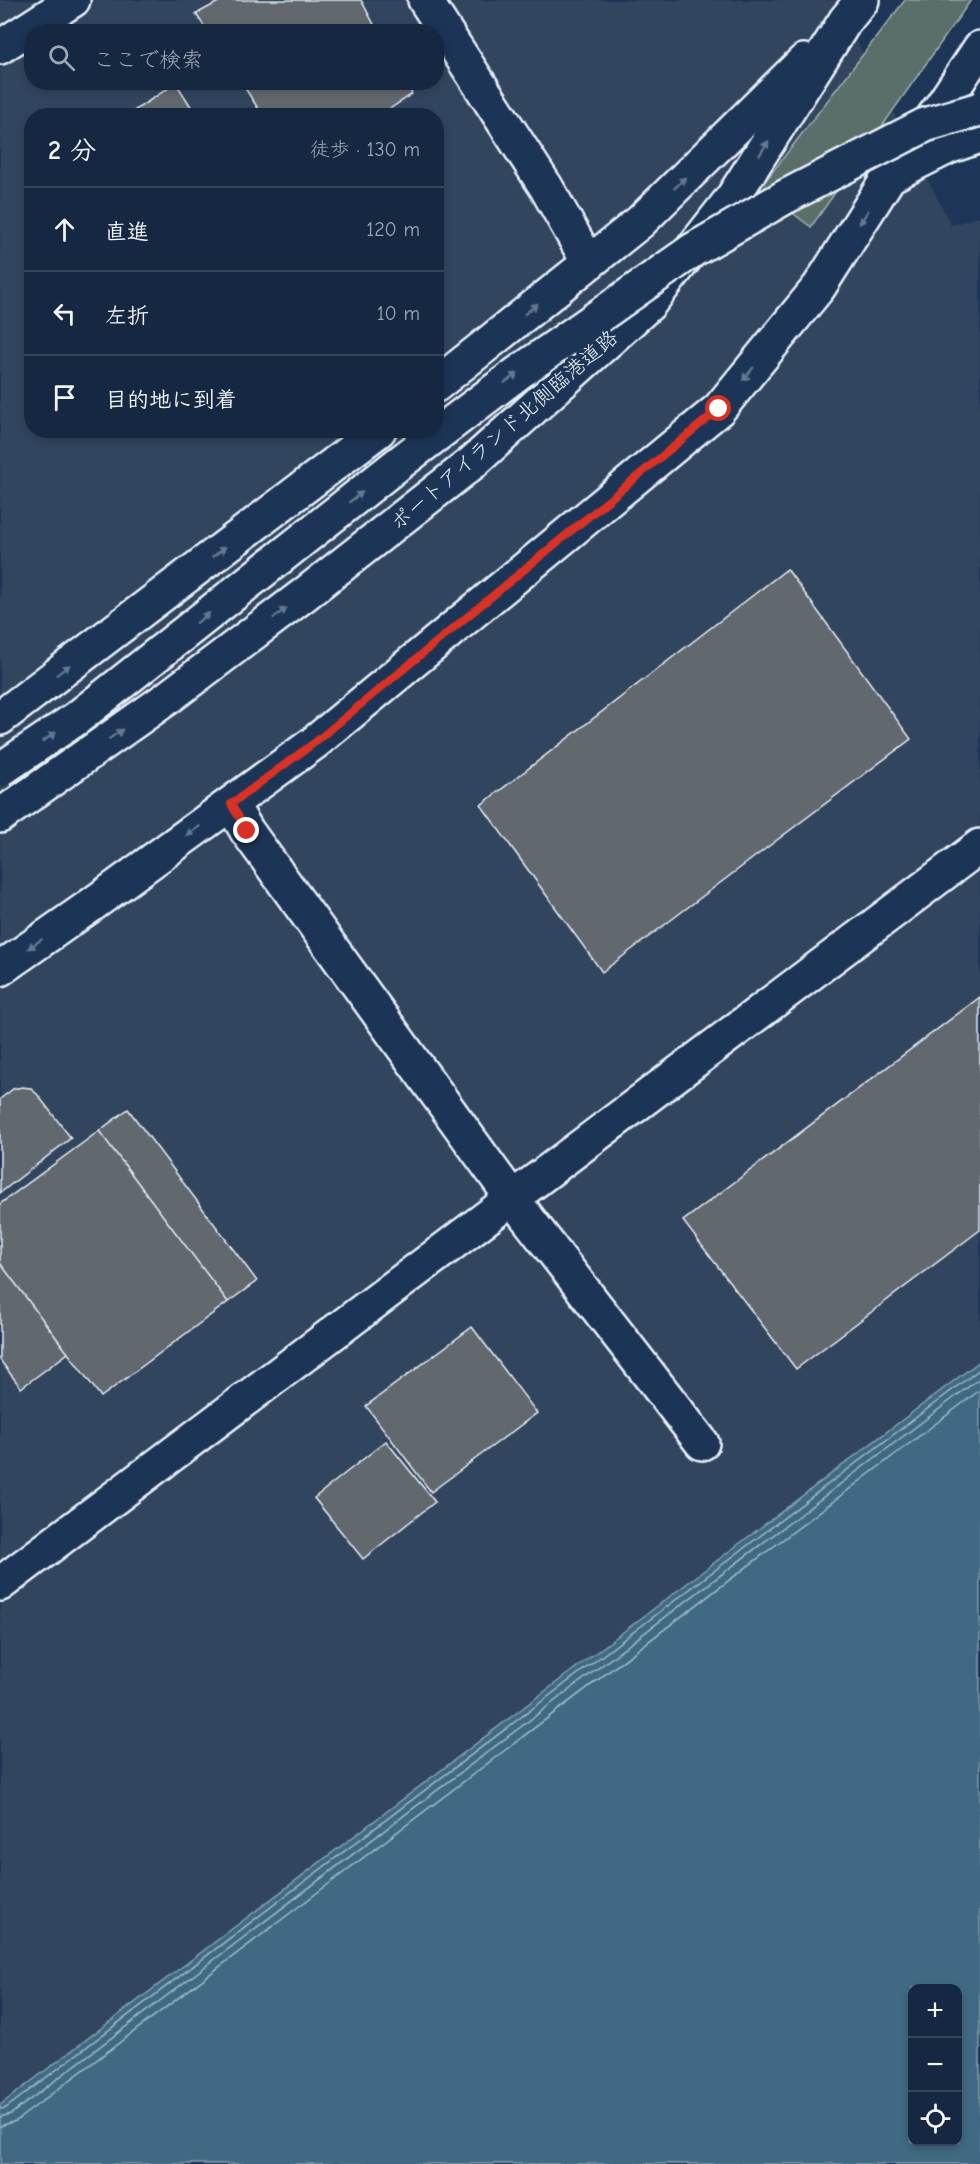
<!DOCTYPE html>
<html lang="ja">
<meta charset="utf-8">
<style>
body{margin:0;font-family:"Comic Neue","Klee One",sans-serif;background:#23344c;color:#f1f3f6}
.controls{position:absolute;right:18px;bottom:18px;display:grid;overflow:hidden;border-radius:12px;box-shadow:0 3px 9px #0003}
.controls button{width:54px;height:54px;display:grid;place-items:center;padding:0;border:0;border-bottom:2px solid #35445a;background:#162841;color:#f1f3f6;font:30px sans-serif}
.stop{position:absolute;width:18px;height:18px;margin:-14px;border:4px solid #d93025;border-radius:50%;background:#fff}
.stop.end{background:#d93025;border-color:#fff;box-shadow:0 2px 6px #0008}
.list{margin:0;padding:0;list-style:none}
h2{display:flex;justify-content:space-between;align-items:center;height:78px;margin:0;padding:0 24px;font-size:26px}
h2 small{font-size:20px;font-weight:400;color:#9ea6b1}
.list li{display:grid;grid-template-columns:39px 1fr auto;gap:18px;align-items:center;box-sizing:border-box;height:84px;padding:0 24px;border-top:2px solid #35445a}
.list b{display:block;font-size:22px;white-space:nowrap}
.list em{font-size:20px;font-style:normal;color:#9ea6b1}
.icon{flex:none;width:33px;height:33px;fill:none;stroke:currentColor;stroke-width:2;stroke-linecap:round;stroke-linejoin:round}
.map{position:relative;flex:none;width:980px;height:2164px;overflow:hidden}
.search{position:absolute;background:#162841;box-shadow:0 3px 9px #0003;left:24px;top:24px;width:420px;height:66px;display:flex;align-items:center;gap:15px;box-sizing:border-box;padding:0 21px;border-radius:24px;color:#9ea6b1;font-size:22px}
.panel{position:absolute;background:#162841;box-shadow:0 3px 9px #0003;left:24px;top:108px;width:420px;height:330px;border-radius:24px}
.map>svg:first-child{display:block}
</style>
<div class="map">
<svg width="980" height="2164" viewBox="0 0 980 2164">
<rect width="100%" height="100%" fill="#1d3557"/>
<filter id="ink" filterUnits="userSpaceOnUse"><feTurbulence type="fractalNoise" baseFrequency=".0167" numOctaves="2"/><feDisplacementMap in="SourceGraphic" scale="12" xChannelSelector="R" yChannelSelector="G"/><feConvolveMatrix kernelMatrix="1 2 1 2 8 2 1 2 1" color-interpolation-filters="sRGB"/></filter>
<g filter="url(#ink)">
<!-- built -->
<path fill="#32455e" fill-rule="evenodd" d="M0,0H836L951,225L980,216V1361L0,2105ZM32,32H436V82H32ZM32,116H436V430H32Z"/>
<!-- green -->
<path fill="#5a6e6a" stroke="#a1b0b1" stroke-width="1.5" d="M905,0H971L811,227L760,188Z"/>
<!-- water -->
<path fill="#3f6b83" stroke="#83a1b2" stroke-width="1.5" fill-rule="evenodd" d="M980,1361V2164H0V2105ZM912,1988H958V2142H912Z"/>
<g fill="none" stroke-linecap="round" stroke-linejoin="round">
<!-- shore -->
<path stroke="#a4bbc9" stroke-width="1.5" d="M0,2109L6,2108L980,1369
M0,2117L11,2114L980,1378
M0,2126L16,2121L980,1390"/>
</g>
<!-- building -->
<path fill="#62696e" stroke="#e8f1f8" stroke-width="1.5" d="M222,0H361L378,32H208L196,14Z
M241,82H406L412,94L379,116H263Z
M176,83L197,116H126Z
M787,569L911,739L602,972L481,805Z
M980,997V1230L796,1369L683,1221Z
M22,1087L30,1088L37,1094L71,1138L0,1193V1099L13,1089Z
M128,1109L257,1281L228,1302L99,1131Z
M99,1131L228,1302L101,1397L0,1263V1204Z
M0,1263L68,1353L21,1388L0,1360Z
M472,1327L537,1413L431,1492L366,1406Z
M386,1441L435,1502L363,1559L314,1498Z"/>
<g fill="none" stroke-linecap="round" stroke-linejoin="round">
<defs>
<path id="tertiary" d="M425,0L546,187L589,263
M0,47L73,0
M894,174L948,147L980,136
M436,385L640,222L804,61
M0,718L379,430
M231,804L247,831L512,1198L702,1443
M0,816L166,699L305,594L472,463L649,304L733,197L845,21L862,0
M0,969L90,906L314,743L719,409L819,287L889,177L943,104L980,48
M0,1584L980,846"/>
</defs>
<!-- tertiary casing -->
<use href="#tertiary" stroke="#e8f1f8" stroke-width="38"/>
<!-- tertiary -->
<use href="#tertiary" stroke="#1d3557" stroke-width="33"/>
<defs>
<path id="tertiary-bridge" d="M0,770L77,718L398,464L518,373L693,250L785,197L925,125L980,109"/>
</defs>
<!-- tertiary-bridge casing -->
<use href="#tertiary-bridge" stroke="#e8f1f8" stroke-width="38" stroke-linecap="butt"/>
<!-- tertiary-bridge -->
<use href="#tertiary-bridge" stroke="#1d3557" stroke-width="33"/>
</g>
<!-- one-way arrows -->
<defs><path id="oneway-solid" d="M-6-.8H1V-3.2L6.5 0L1 3.2V.8H-6Z" transform="scale(1.5)"/></defs>
<g fill="#64778f">
<use href="#oneway-solid" transform="translate(764 148) rotate(-57)"/>
<use href="#oneway-solid" transform="translate(680 183) rotate(-44)"/>
<use href="#oneway-solid" transform="translate(864 217) rotate(122)"/>
<use href="#oneway-solid" transform="translate(531 309) rotate(-39)"/>
<use href="#oneway-solid" transform="translate(748 374) rotate(129)"/>
<use href="#oneway-solid" transform="translate(511 378) rotate(-37)"/>
<use href="#oneway-solid" transform="translate(356 497) rotate(-38)"/>
<use href="#oneway-solid" transform="translate(219 552) rotate(-37)"/>
<use href="#oneway-solid" transform="translate(280 613) rotate(-37)"/>
<use href="#oneway-solid" transform="translate(203 618) rotate(-38)"/>
<use href="#oneway-solid" transform="translate(63 670) rotate(-37)"/>
<use href="#oneway-solid" transform="translate(116 734) rotate(-35)"/>
<use href="#oneway-solid" transform="translate(49 737) rotate(-34)"/>
<use href="#oneway-solid" transform="translate(193 831) rotate(144)"/>
<use href="#oneway-solid" transform="translate(35 944) rotate(145)"/>
</g>
</g>
<g fill="none" stroke-linecap="round" stroke-linejoin="round" filter="url(#ink)">
<!-- route -->
<path stroke="#d93025" stroke-width="8" d="M247,831L231,804L314,743L719,409"/>
</g>
<g text-anchor="middle" dominant-baseline="central" stroke-width="6" stroke-linejoin="round" paint-order="stroke">
<!-- street labels -->
<g font-size="21" fill="#e8f1f8" stroke="#1d3557">
<text transform="translate(504 430) rotate(-41)">ポートアイランド北側臨港道路</text>
</g>
</g>
</svg>
<div class="controls">
<button>+</button>
<button>−</button>
<button><svg class="icon" aria-label="locate" viewBox="0 0 24 24"><circle cx="12" cy="12" r="6"/><path d="M12 2v4M12 18v4M2 12h4M18 12h4"/></svg></button>
</div>
<div class="stop" style="left:719px;top:409px"></div>
<div class="stop end" style="left:247px;top:831px"></div>
<div class="search"><svg class="icon" aria-label="search" viewBox="0 0 24 24"><circle cx="10" cy="10" r="6"/><path d="M15 15l6 6"/></svg>ここで検索</div>
<section class="panel">
<h2>2 分<small>徒歩 · 130 m</small></h2>
<ul class="list">
<li><svg class="icon" aria-label="ahead" viewBox="0 0 24 24"><path d="M12 20V5M6 11l6-6 6 6"/></svg><div><b>直進</b></div><em>120 m</em></li>
<li><svg class="icon" aria-label="left" viewBox="0 0 24 24"><path d="M17 20v-9H6M10 6l-5 5 5 5"/></svg><div><b>左折</b></div><em>10 m</em></li>
<li><svg class="icon" aria-label="arrive" viewBox="0 0 24 24"><path d="M6 21V4h12l-3 4 3 4H6"/></svg><div><b>目的地に到着</b></div></li>
</ul>
</section>
</div>
